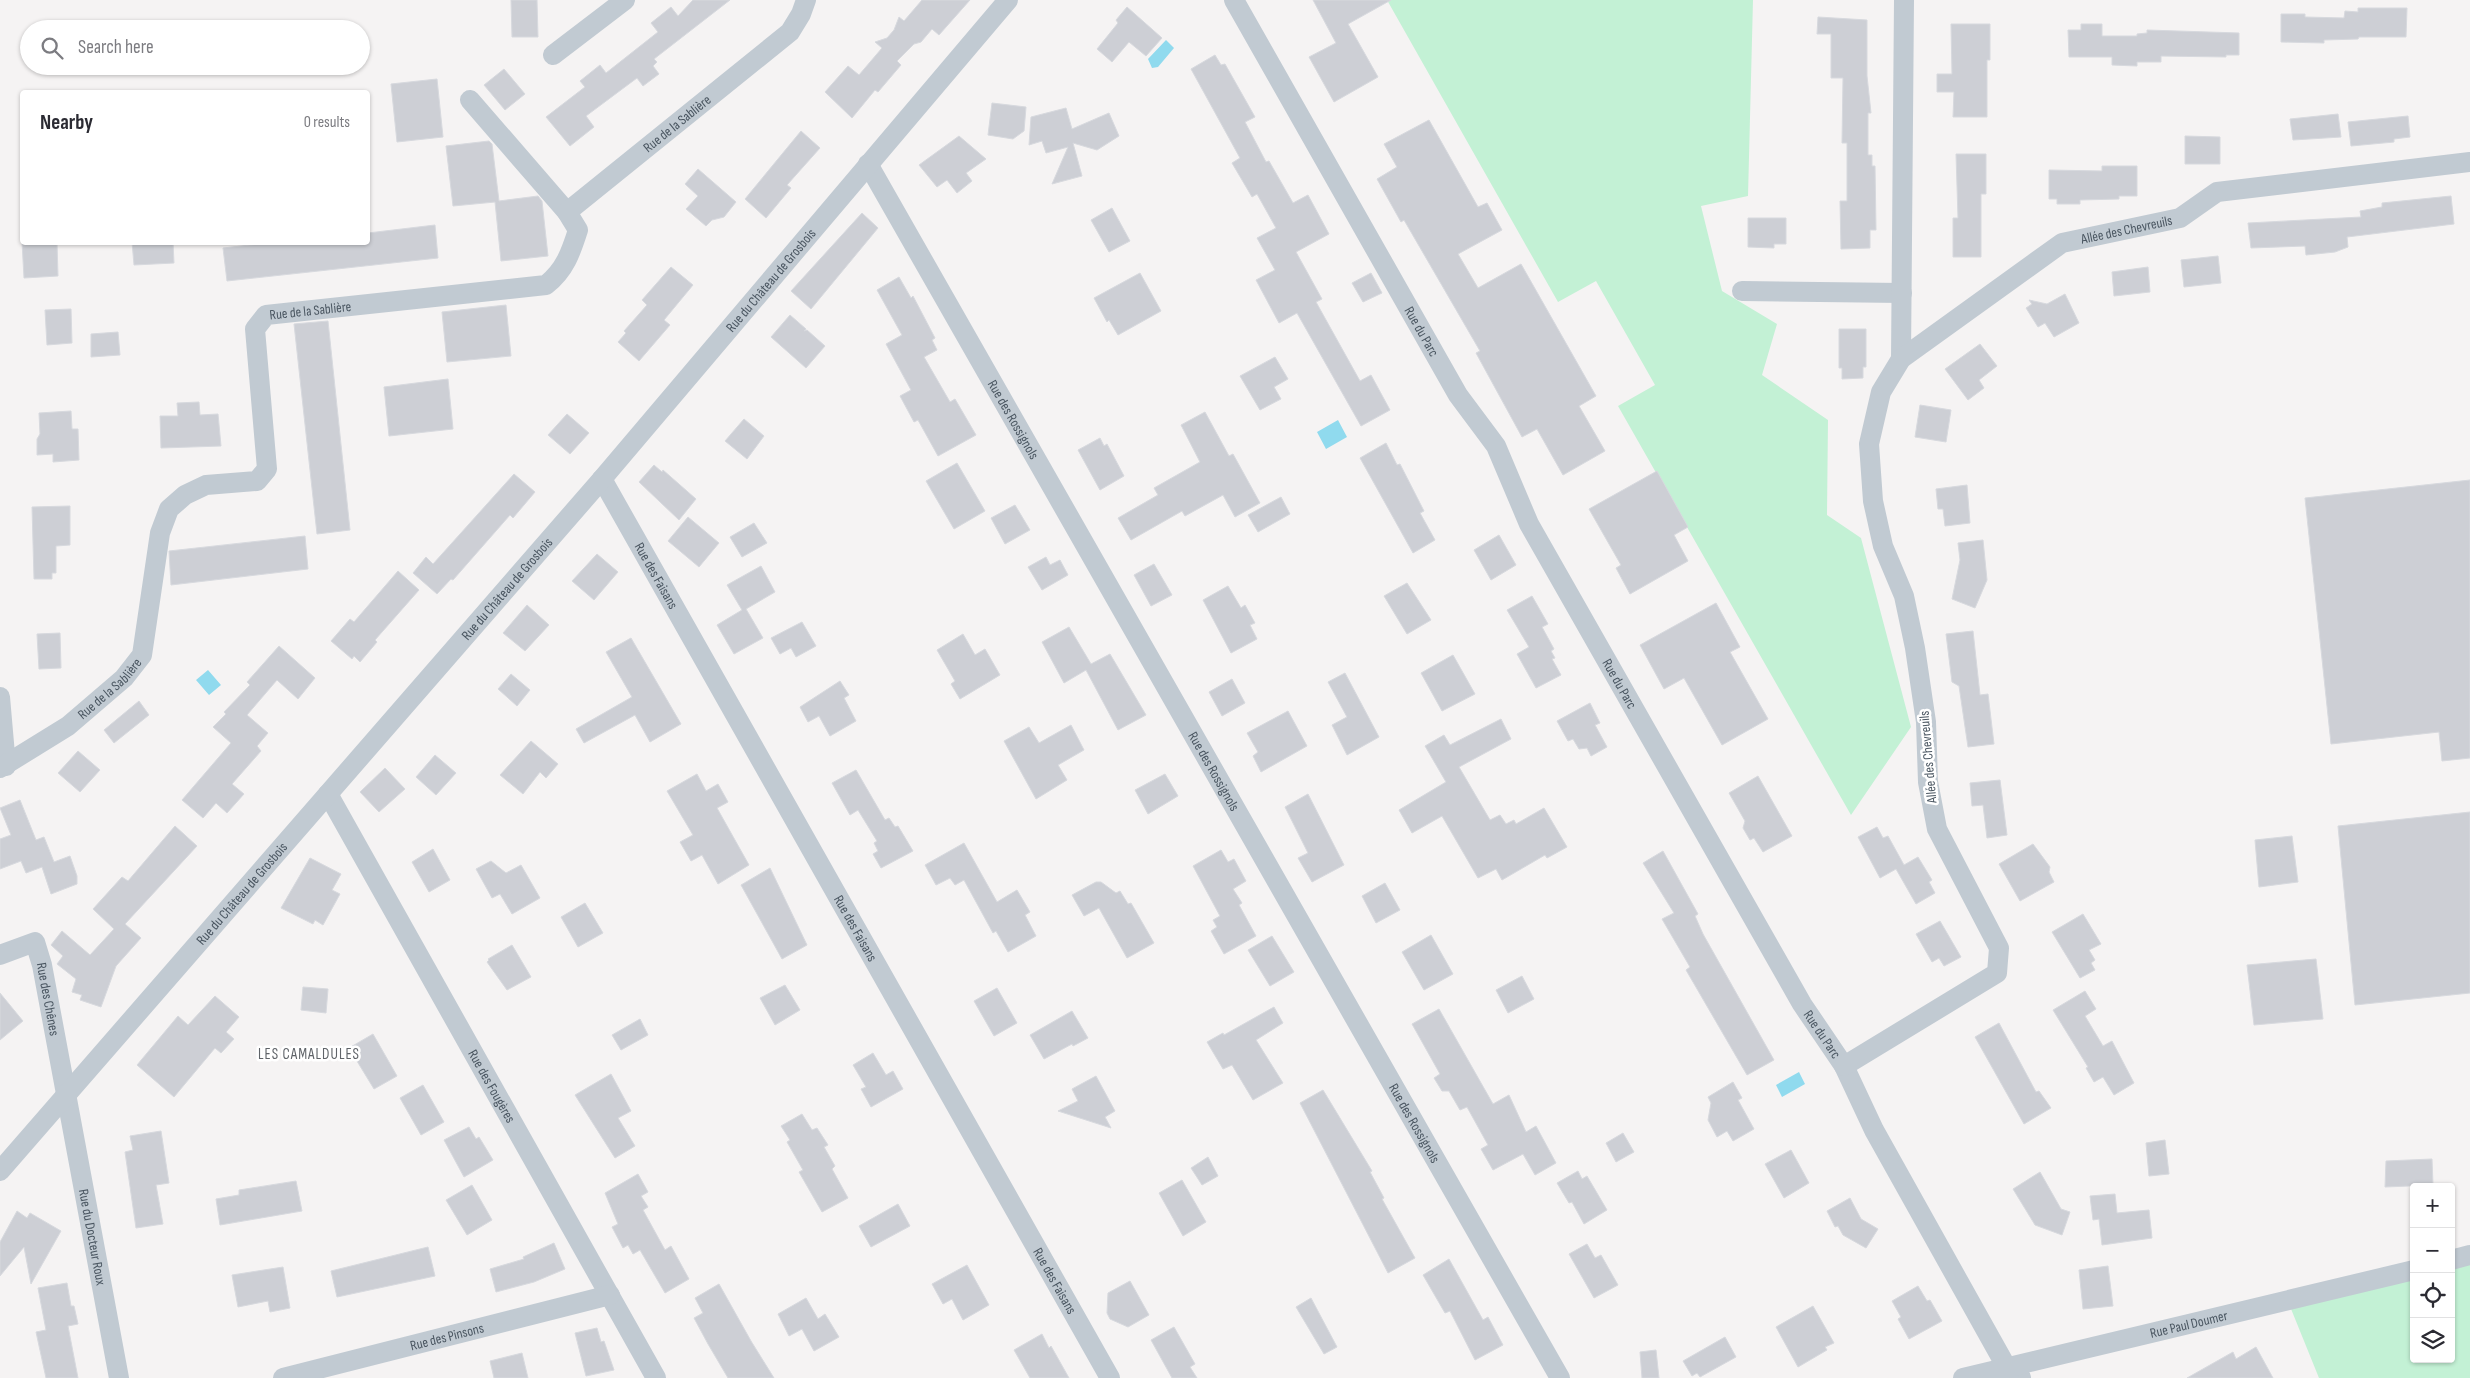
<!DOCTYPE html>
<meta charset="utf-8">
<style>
body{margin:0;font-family:"Sofia Sans Condensed",sans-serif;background:#f2f2f3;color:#2b2b33}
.controls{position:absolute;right:15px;bottom:15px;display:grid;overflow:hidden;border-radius:5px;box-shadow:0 1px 4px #0004}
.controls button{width:45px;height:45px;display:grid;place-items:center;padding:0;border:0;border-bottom:1px solid #e1e1e2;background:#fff;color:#2b2b33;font:25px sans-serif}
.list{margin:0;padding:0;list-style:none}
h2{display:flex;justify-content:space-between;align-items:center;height:65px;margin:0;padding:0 20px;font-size:21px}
h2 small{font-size:16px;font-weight:400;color:#7c7c81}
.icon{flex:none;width:28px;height:28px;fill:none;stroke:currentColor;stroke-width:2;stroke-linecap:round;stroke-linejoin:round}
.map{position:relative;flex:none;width:2470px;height:1378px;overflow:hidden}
.search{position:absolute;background:#fff;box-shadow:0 1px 4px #0004;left:20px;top:20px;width:350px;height:55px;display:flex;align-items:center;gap:12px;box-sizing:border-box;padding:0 18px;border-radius:28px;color:#7c7c81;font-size:19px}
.panel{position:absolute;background:#fff;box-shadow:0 1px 4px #0004;left:20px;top:90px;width:350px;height:155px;border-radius:5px}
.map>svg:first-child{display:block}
</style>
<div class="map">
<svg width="2470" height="1378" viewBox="0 0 2470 1378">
<rect width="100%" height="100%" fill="#f5f3f3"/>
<!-- green -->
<path fill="#c3f1d5" d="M1387,0H1753L1748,196L1701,206L1722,291L1777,324L1762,375L1828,420L1827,515L1861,538L1911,727L1851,815L1618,406L1655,385L1596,281L1558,302Z
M2470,1253V1378H2319L2285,1294L2414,1265V1359H2451V1257Z"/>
<!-- water -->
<path fill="#90daee" d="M1166,40L1174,48L1158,67L1152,68L1148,59Z
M1338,420L1347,437L1326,449L1317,432Z
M208,670L221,685L209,695L196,680Z
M1799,1072L1805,1084L1782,1097L1776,1085Z"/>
<!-- building -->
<path fill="#cdcfd5" stroke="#d7d9de" d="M511,0H537L538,37H512Z
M693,0H730L654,59L657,62L653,66L659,74L643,86L637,78L586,116L594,127L570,146L546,117L585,87L580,81L600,65L606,73L658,32L651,23L671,7L678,16Z
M922,0H970L939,35L932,29L921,42L914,44L897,61L901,65L878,92L875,90L852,118L825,92L848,66L859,75L882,48L875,42L887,38L894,30L899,17L904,21Z
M1313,0H1391L1348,24L1378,77L1334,102L1309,57L1336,43Z
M1127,7L1162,38L1146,56L1129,42L1112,62L1097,49L1118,23L1116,20Z
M2358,8H2407L2406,37H2359L2358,39L2324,40V43L2281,42V14H2305V17L2344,18L2345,11L2358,12Z
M1818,17L1867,20V76L1871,113H1868V155H1872V166H1875L1876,230H1870V248L1841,249L1840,201H1847V143H1842L1843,78H1831V34H1817Z
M1951,24H1990V60H1987V117H1953L1954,92H1937V74H1952Z
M2081,24H2102V36H2137V34L2147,33V30L2239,33V55H2226V57L2161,56V62H2137V66L2112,65V57H2069L2068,30H2081Z
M1215,55L1221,65L1225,64L1255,117L1245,122L1266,162L1269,161L1293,203L1308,195L1329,234L1296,252L1322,299L1316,302L1360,381L1371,375L1390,410L1361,426L1297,313L1279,323L1256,280L1275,270L1257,238L1276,228L1257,194L1252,197L1232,163L1240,158L1191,69Z
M504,69L525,94L505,110L484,85Z
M437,79L443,137L397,142L391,84Z
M992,103L1026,107L1024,131L1013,139L988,135Z
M1066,108L1072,129L1109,113L1119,136L1097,150L1073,143L1082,176L1052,184L1068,147L1046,153L1042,141L1029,145L1031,117Z
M2338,114L2341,137L2293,140L2290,119Z
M2408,116L2410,137L2394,139V142L2351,146L2348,122Z
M1429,120L1478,207L1487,203L1502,230L1458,254L1478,288L1521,264L1596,396L1579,406L1605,451L1563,475L1537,429L1522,437L1476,353L1480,351L1404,220L1401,222L1377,179L1397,167L1384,144Z
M801,131L820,148L787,185L791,188L766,218L745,199Z
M959,136L986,159L966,173L972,181L957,193L947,180L937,187L919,165Z
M2185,136L2220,137V164H2185Z
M489,141L492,144L499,201L538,196L542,201L548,256L501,261L495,202L453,206L446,146Z
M1956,154H1986V194H1981V257H1953V218H1958Z
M2102,166H2137V196H2119V199L2080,200V204H2057V199H2049V170L2102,171Z
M698,169L736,202L724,217L712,220L706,226L686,209L698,196L685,184Z
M2451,196L2454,224L2347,237L2348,247L2335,252L2306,255L2305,246L2251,248L2248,223L2361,217L2360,211L2382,207V203Z
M1112,208L1130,241L1109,252L1091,220Z
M862,213L878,228L811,309L791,291Z
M1748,218H1786V244H1774V248L1748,247Z
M435,225L438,258L227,281L223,248L277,242H368V233Z
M22,242H57L58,276L24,278Z
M132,242H173L174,263L134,265Z
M2218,256L2221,283L2184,287L2181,260Z
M671,267L693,285L664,320L670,325L639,361L618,342L626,333L624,331L647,305L642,300Z
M2148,267L2150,292L2114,296L2112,272Z
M1140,273L1161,311L1118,335L1109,320L1107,322L1094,298Z
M1371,273L1382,293L1363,302L1352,283Z
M899,277L911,298L913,296L935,338L932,340L937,350L924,357L950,402L955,399L976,435L938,456L918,420L914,422L900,396L911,390L886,344L902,335L877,290Z
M2065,294L2079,323L2054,337L2045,323L2038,327L2026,308L2032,304L2029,300L2047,304Z
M506,305L511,356L447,362L442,312Z
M71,309L72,343L47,345L45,310Z
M790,315L806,329L804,331L807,330L825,346L806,368L771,337Z
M328,321L350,530L317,534L294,324Z
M1839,329H1866V367H1863V378L1842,379V368H1839Z
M118,332L120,355L91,357V334Z
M1980,344L1997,366L1979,380L1984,388L1968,400L1945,369Z
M1275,357L1288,379L1274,387L1281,399L1260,410L1240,376Z
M448,379L453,429L389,436L384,387Z
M199,402L200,415L218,414L221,446L161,448L160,416H178L177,403Z
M1920,405L1951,410L1946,442L1915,437Z
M71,411L72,429H78L79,460L53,462V454L37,455V439L40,434L39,413Z
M1205,412L1229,456L1233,454L1260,503L1235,517L1223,495L1185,516L1182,511L1131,540L1118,518L1158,495L1154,488L1200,462L1181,425Z
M567,414L589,433L570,454L548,435Z
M744,419L764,436L747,459L725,441Z
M1100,438L1104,446L1107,444L1124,476L1100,490L1078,450Z
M1386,443L1397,465L1400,464L1424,511L1420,513L1435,540L1413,553L1360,458Z
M957,463L985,511L954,529L926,481Z
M654,465L662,472L663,470L696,499L679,520L639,482Z
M1657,471L1688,527L1674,535L1688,561L1630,594L1616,568L1621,565L1589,509Z
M514,474L535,492L513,518L510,515L453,580L451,579L437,594L413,573L426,557L433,564Z
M2470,480V758L2442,761L2439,732L2331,744L2305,498Z
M1967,485L1970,523L1945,526L1943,509H1938L1936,489Z
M1281,497L1290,514L1258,532L1248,515Z
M1015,505L1030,530L1005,544L991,518Z
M70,506V545L56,546V573H52V579H34L32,507Z
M688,517L719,543L699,567L668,541Z
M754,523L767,543L742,557L730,537Z
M1499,535L1516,565L1491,580L1474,550Z
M305,536L308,569L171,585L169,551Z
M1983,540L1987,580L1975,608L1952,599L1960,560L1958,543Z
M597,554L618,572L594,600L572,581Z
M1046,557L1050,565L1060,560L1068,575L1042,590L1028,567Z
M1154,564L1172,595L1151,606L1134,575Z
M761,566L775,592L746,609L763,638L734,654L717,625L742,610L727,585Z
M398,571L419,590L375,640L377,642L360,662L354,656L352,659L331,641L350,619L354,622Z
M1407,583L1431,620L1407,634L1384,596Z
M1228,586L1241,608L1245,605L1255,623L1250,625L1257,639L1231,653L1203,600Z
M1532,596L1548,624L1542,627L1554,649L1551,651L1555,658L1552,659L1561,675L1536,688L1517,654L1529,647L1507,610Z
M1716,603L1740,647L1730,652L1768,719L1722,745L1684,678L1664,689L1640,645Z
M527,605L549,625L525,651L503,633Z
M802,622L816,646L796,657L791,648L780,654L771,638Z
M1069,627L1091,664L1110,654L1146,715L1118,730L1086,670L1064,683L1042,642Z
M1973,631L1980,695L1988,694L1994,744L1968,747L1959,686L1952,682L1946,634Z
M60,633L61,668L39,669L37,634Z
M963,634L975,655L985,649L1000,675L960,699L951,684L955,681L937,650Z
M631,638L681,724L650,742L635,715L584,743L576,729L632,697L606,652Z
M279,646L315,678L298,699L277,680L247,715L268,733L257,746L261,751L232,784L244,794L227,813L216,803L203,818L182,800L231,743L213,727L226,714L224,712L250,685L247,682Z
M1453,655L1475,694L1442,711L1421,673Z
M1345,673L1379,737L1347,755L1332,725L1347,717L1328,682Z
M511,674L530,690L517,706L498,689Z
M1232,679L1245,703L1222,716L1209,692Z
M840,681L849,695L844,698L856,721L830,736L819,716L808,722L800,707Z
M139,701L149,715L114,743L104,730Z
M1590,703L1600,723L1595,725L1607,747L1591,756L1587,748L1579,749L1573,739L1568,741L1557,721Z
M1288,711L1307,746L1261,772L1253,756L1258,752L1247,733Z
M1501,719L1511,739L1459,767L1490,820L1500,815L1506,824L1514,820L1516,824L1544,808L1567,847L1547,858L1545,855L1502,880L1496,869L1478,878L1442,816L1412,833L1399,810L1446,782L1425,746L1444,735L1450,745Z
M1071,725L1084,750L1058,765L1067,780L1036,799L1004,741L1029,727L1039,743Z
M531,741L558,764L546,778L540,772L523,794L500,775Z
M78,751L100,770L80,792L58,773Z
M435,755L456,773L436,795L416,777Z
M385,768L405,789L379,812L360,792Z
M856,770L885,820L889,818L895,827L898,826L913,851L881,868L873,854L878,851L874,843L877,841L858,810L850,815L832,783Z
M697,774L706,791L718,784L728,802L717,808L749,865L718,884L702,855L691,861L680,842L693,835L667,791Z
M1165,774L1178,796L1148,814L1135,790Z
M1758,776L1792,836L1763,852L1754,838L1750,840L1743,828L1745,821L1729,793Z
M2000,780L2007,835L1987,838L1983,805L1972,806L1970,783Z
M1308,794L1344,865L1312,882L1298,858L1308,853L1285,807Z
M20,800L36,840L44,837L54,862L70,856L77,876V884L51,894L42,867L26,873L21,861L0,869V839L11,835L0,808Z
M2470,812V993L2355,1005L2338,826Z
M175,826L197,846L125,924L141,938L116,966L101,1007L80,1000L82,995L72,992L76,979L57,964L63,956L51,945L62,931L90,955L114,929L93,909L122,877L128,881Z
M1877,827L1883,838L1888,836L1904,865L1918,857L1932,880L1929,882L1935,893L1916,904L1896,869L1880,878L1858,837Z
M2292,836L2298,882L2259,887L2255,840Z
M964,843L997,902L1017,890L1030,912L1025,915L1036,936L1008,952L996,931L993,933L964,880L955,885L950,878L936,885L925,865Z
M2033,844L2050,867L2049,872L2054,882L2020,901L1999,864Z
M433,849L450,880L429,892L412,862Z
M1221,850L1228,862L1234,859L1246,881L1233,889L1242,903L1239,905L1256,936L1224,954L1211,931L1217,927L1213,920L1220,916L1193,866Z
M1663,851L1698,914L1695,916L1703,934L1774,1060L1747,1075L1686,970L1690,967L1662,919L1674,913L1643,863Z
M310,858L341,874L332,890L340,894L323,925L315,920L313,924L281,908Z
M491,861L506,873L521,865L540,898L512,914L500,894L492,898L476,869Z
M770,868L807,945L782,959L741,885Z
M1096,882H1101L1116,893L1120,891L1128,904L1131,903L1154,943L1127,958L1099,908L1084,916L1072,895Z
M1385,883L1400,910L1376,923L1362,896Z
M585,903L603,933L578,947L561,917Z
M2083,914L2101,944L2089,950L2095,960L2091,963L2095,970L2080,978L2052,932Z
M1940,921L1961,957L1944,966L1939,958L1932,962L1916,934Z
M1431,935L1453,974L1424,990L1402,952Z
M1272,936L1294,972L1270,986L1248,950Z
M512,945L531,977L507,990L487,962L489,960L488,959Z
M2316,959L2323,1019L2254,1025L2247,965Z
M1522,976L1534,999L1508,1013L1496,990Z
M785,985L800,1010L775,1025L760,998Z
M303,987L328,989L326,1013L301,1010Z
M997,988L1017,1023L994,1036L974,1001Z
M2085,991L2096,1009L2085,1016L2103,1046L2112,1041L2134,1083L2114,1095L2103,1077L2094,1082L2086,1068L2088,1067L2053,1010Z
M0,993L23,1021L0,1040Z
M215,996L239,1017L226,1032L234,1039L221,1053L215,1048L174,1097L137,1065L178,1016L188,1025Z
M1274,1007L1283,1023L1256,1040L1283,1083L1253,1100L1232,1065L1223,1069L1207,1042L1223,1033L1224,1035Z
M1439,1009L1493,1104L1509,1095L1526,1132L1536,1126L1556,1163L1535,1175L1523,1154L1493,1170L1481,1149L1488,1145L1467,1107L1460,1110L1449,1091H1442L1434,1078L1440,1074L1412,1024Z
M1072,1011L1088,1038L1073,1046L1072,1044L1044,1059L1030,1035Z
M640,1019L648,1035L621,1050L612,1035Z
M1999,1023L2036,1092L2039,1091L2051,1108L2024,1124L1975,1037Z
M373,1034L397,1076L374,1089L349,1048Z
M873,1053L886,1075L893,1071L903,1089L871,1107L861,1089L866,1087L853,1065Z
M611,1074L631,1111L618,1118L635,1146L615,1158L575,1095Z
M1096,1076L1115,1111L1105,1117L1111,1128L1058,1111L1078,1101L1072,1089Z
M1733,1082L1742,1098L1738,1100L1754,1129L1733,1141L1727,1131L1717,1137L1708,1120L1711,1103L1708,1097Z
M423,1085L444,1122L421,1135L400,1098Z
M1323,1090L1372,1171L1370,1172L1384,1198L1382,1199L1415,1258L1388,1273L1300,1103Z
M802,1114L812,1130L817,1128L828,1145L824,1147L835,1166L832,1169L848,1198L822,1212L799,1172L803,1170L787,1142L790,1140L781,1126Z
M469,1127L476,1139L479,1137L493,1160L464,1177L444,1140Z
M161,1131L169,1183L156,1185L163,1224L136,1228L125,1152L133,1150L130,1136Z
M1623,1133L1634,1152L1616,1162L1606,1143Z
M2165,1140L2169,1174L2149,1176L2146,1143Z
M1791,1150L1809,1183L1784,1198L1765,1164Z
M1208,1157L1218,1176L1202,1185L1191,1168Z
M2432,1159L2433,1185L2385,1187L2386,1161Z
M1578,1171L1582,1179L1587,1176L1607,1210L1584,1224L1572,1202L1569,1203L1557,1183Z
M2040,1172L2061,1209L2070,1212L2062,1235L2035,1225L2013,1189Z
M638,1174L648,1192L641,1196L648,1207L643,1210L665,1250L671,1246L689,1279L665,1293L640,1250L633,1254L628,1245L623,1248L612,1227L618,1224L605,1193Z
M1182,1180L1206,1222L1183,1236L1159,1193Z
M296,1181L302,1211L220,1225L216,1199L239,1195V1190Z
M472,1185L492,1220L467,1235L446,1200Z
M2115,1194L2117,1213L2149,1210L2152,1238L2102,1245L2099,1219L2093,1220L2090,1196Z
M1850,1198L1861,1219L1878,1229L1866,1248L1843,1235L1838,1226L1835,1227L1827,1211Z
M898,1204L910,1226L871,1247L859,1226Z
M17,1211L27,1218L30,1213L61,1231L31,1284L24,1247L0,1276V1242Z
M554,1243L565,1269L534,1282L496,1292L490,1269L524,1259L523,1257Z
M1587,1244L1595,1258L1601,1255L1618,1285L1594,1298L1569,1254Z
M428,1247L435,1276L337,1297L331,1271Z
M1449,1259L1483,1320L1488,1317L1503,1345L1475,1360L1450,1311L1445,1313L1423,1275Z
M967,1265L989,1305L963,1320L952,1299L943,1304L932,1284Z
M2108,1266L2113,1306L2083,1309L2079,1270Z
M283,1267L290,1308L270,1312L268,1301L238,1307L232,1275Z
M1130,1281L1149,1315L1128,1327L1110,1319L1107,1313L1108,1293Z
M67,1283L71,1306H74L78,1324L68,1326L78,1378H46L36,1332L46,1330L38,1288Z
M719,1284L751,1341L774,1378H728L708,1344L694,1318L703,1313L695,1298Z
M1918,1286L1927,1301L1930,1300L1942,1321L1909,1339L1898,1319L1901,1317L1892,1301Z
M806,1298L818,1319L825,1314L839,1337L814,1351L802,1329L789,1336L778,1314Z
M1311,1298L1337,1347L1324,1354L1296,1307Z
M1813,1306L1834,1343L1825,1347L1827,1350L1798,1367L1776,1327Z
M1174,1327L1195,1364L1190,1367L1197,1378H1172L1151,1340Z
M597,1328L601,1342L604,1341L614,1370L586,1376L575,1333Z
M1042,1334L1049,1348L1051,1346L1069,1378H1030L1014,1350Z
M1725,1337L1736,1357L1700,1377L1697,1373L1692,1376L1683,1361Z
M2256,1347L2273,1378H2187L2233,1352L2236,1359Z
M1656,1350L1659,1378H1642L1640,1352Z
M522,1353L528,1378H494L490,1361Z"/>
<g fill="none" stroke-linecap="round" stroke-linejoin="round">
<!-- minor -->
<g stroke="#c1cad2" stroke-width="20">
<path id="s1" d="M1234,0L1458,395L1496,446L1529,524L1802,1004L1844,1066L1874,1130L2007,1368L2021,1378"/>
<path d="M553,55L625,0"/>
<path d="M470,100L567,212"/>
<path id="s2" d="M868,164L1560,1378"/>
<path d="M1742,291L1902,293"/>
<path d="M1901,359L1904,0"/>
<path id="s3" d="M602,479L1110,1378"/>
<path d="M0,697L6,766"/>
<path id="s4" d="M0,768L68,726L124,678L142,655L160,533L169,509L185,495L206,485L257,481L267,469L255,329L266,315L546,285C565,270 571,252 578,230L567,212L790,32L801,14L806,0"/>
<path id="s5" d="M328,794L656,1378"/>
<path id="s6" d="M0,955L35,942L42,965L119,1378"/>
<path id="s7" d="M1844,1066L1997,973L1999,948L1937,829L1928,782L1926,722L1915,648L1904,596L1883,546L1873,501L1869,444L1881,392L1901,359L2062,243L2180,218L2217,192L2470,162"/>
<path id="s8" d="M0,1171L602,479L1008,0"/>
<path d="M2451,1260L2470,1255"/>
<path id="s9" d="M283,1378L610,1295"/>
<path id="s10" d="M1963,1378L2414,1270"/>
</g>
</g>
<g text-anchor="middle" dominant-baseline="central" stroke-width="5" stroke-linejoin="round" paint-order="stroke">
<!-- street labels -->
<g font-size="14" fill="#4a5661" stroke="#fff">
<text stroke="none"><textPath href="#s4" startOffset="1110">Rue de la Sablière</textPath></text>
<text stroke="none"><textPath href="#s7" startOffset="1088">Allée des Chevreuils</textPath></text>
<text stroke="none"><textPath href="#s8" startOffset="1178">Rue du Château de Grosbois</textPath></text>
<text stroke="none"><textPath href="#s4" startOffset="646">Rue de la Sablière</textPath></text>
<text stroke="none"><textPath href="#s1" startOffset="381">Rue du Parc</textPath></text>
<text stroke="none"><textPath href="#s2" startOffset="294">Rue des Rossignols</textPath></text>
<text stroke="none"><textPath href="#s3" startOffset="111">Rue des Faisans</textPath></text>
<text stroke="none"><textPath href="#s8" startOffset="772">Rue du Château de Grosbois</textPath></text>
<text stroke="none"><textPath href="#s1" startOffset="786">Rue du Parc</textPath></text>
<text stroke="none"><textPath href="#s4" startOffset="136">Rue de la Sablière</textPath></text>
<text transform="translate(1928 757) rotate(-95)">Allée des Chevreuils</text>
<text stroke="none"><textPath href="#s2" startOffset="699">Rue des Rossignols</textPath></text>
<text stroke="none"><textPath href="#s8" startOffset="368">Rue du Château de Grosbois</textPath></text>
<text stroke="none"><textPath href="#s3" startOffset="516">Rue des Faisans</textPath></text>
<text stroke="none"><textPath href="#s6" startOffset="96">Rue des Chênes</textPath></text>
<text stroke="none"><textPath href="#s1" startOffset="1191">Rue du Parc</textPath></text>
<text stroke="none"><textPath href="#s5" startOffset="335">Rue des Fougères</textPath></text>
<text stroke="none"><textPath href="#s2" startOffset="1104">Rue des Rossignols</textPath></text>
<text stroke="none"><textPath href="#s6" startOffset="338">Rue du Docteur Roux</textPath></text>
<text stroke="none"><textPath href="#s3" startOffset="921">Rue des Faisans</textPath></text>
<text stroke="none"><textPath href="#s10" startOffset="232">Rue Paul Doumer</textPath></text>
<text stroke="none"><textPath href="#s9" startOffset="169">Rue des Pinsons</textPath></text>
</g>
<!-- neighbourhood labels -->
<g font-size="15" letter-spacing="1" fill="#5f6368" stroke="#fff">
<text x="309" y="1054">LES CAMALDULES</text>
</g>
</g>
</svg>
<div class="controls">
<button>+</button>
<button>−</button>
<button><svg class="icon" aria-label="locate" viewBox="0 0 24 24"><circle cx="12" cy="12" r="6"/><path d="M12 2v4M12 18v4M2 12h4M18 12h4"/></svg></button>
<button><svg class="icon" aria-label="layers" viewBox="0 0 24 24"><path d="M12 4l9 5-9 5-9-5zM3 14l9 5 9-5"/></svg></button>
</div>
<div class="search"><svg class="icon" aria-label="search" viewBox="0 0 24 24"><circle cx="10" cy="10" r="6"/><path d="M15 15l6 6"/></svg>Search here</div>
<section class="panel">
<h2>Nearby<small>0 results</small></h2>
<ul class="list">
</ul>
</section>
</div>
